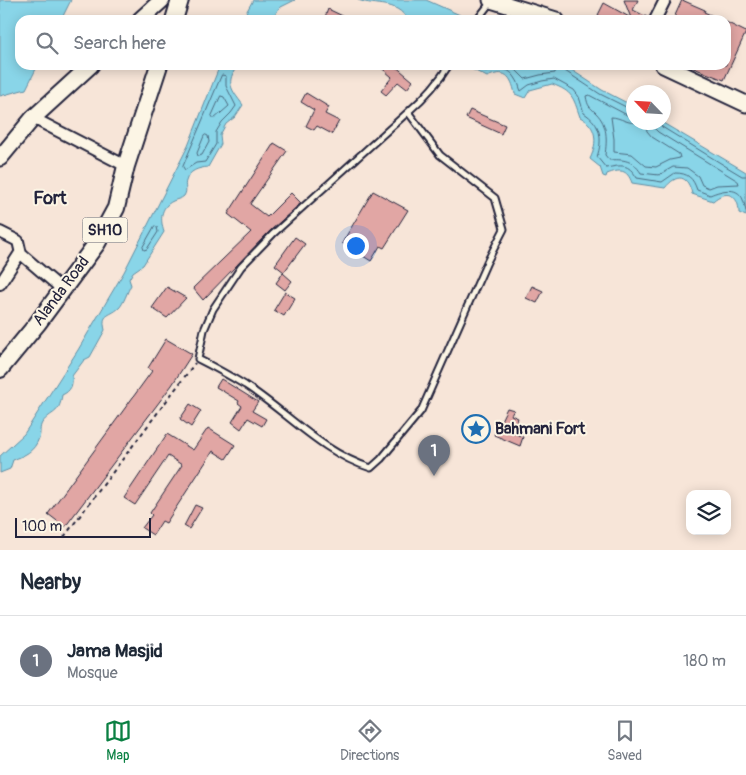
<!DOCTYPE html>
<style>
body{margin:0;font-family:Pangolin,sans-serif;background:#f6f6f7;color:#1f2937}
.controls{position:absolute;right:15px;bottom:15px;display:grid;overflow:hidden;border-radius:10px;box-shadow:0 2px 12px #0003}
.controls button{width:45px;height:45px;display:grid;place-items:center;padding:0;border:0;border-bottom:1px solid #e0e1e3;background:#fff;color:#1f2937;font:25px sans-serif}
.compass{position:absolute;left:626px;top:85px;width:45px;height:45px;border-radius:50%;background:#fff;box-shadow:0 2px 12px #0003;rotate:295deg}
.scale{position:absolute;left:15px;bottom:12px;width:136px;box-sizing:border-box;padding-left:5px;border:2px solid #22223b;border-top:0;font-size:14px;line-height:18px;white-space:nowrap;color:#22223b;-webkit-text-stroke:4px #fcf5e5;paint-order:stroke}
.you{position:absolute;left:355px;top:245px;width:18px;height:18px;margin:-12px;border:4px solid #fff;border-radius:50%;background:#1a73e8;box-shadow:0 0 0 8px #1a73e833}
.badge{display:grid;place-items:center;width:32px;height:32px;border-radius:50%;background:#0b8043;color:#fff;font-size:16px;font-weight:700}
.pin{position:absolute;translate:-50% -41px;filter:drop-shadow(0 1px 2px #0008)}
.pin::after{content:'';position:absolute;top:26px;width:18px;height:15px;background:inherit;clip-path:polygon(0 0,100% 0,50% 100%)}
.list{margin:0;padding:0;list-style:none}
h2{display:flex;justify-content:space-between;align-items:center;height:65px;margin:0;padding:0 20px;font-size:21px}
h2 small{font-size:16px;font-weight:400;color:#747a83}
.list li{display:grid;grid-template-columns:32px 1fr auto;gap:15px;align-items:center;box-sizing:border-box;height:90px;padding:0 20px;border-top:1px solid #e0e1e3}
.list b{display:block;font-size:19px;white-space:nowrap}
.list p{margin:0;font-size:16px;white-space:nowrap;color:#747a83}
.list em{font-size:16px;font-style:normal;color:#747a83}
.icon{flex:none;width:28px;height:28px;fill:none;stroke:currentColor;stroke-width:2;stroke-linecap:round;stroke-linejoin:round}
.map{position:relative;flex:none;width:746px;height:550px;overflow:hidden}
.search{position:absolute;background:#fff;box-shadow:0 2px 12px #0003;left:15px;right:15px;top:15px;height:55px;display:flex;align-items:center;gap:12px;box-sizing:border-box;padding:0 18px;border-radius:15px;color:#747a83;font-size:19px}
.sheet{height:155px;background:#fff}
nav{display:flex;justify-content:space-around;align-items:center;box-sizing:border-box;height:70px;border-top:1px solid #e0e1e3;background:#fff;font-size:14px;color:#747a83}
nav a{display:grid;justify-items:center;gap:2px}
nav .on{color:#0b8043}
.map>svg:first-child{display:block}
</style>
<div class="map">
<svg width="746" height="550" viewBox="0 0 746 550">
<rect width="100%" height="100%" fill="#f7e5d8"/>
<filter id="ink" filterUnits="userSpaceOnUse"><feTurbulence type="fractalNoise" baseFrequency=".02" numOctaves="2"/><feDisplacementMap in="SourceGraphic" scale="10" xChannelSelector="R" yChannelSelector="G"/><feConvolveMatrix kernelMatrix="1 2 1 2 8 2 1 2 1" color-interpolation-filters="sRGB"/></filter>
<g filter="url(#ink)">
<!-- water -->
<path fill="#89d5e8" stroke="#608da3" d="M0,0H71L61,20H20V65H38L26,89L0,96Z
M253,0H295L279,8L272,20H242Z
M358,0H426L460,15L457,20H408C396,0 377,7 358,0Z
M220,65H238C225,83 231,89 243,105L235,117L226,124L220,135L221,144L208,167C199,168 189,170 186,181C184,186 188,190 184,196C181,199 177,199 173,201C160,207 160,220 164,232L143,265L133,272L129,279L131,285C127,292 124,303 119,308C109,317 101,313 105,330L90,357L84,360L72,376C73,385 71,391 62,395C59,416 52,410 42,423C39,428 41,433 39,438C34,452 25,455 13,460L10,469L0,473V456L24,434L78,350L124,272L188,146Z
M466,65H564L602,90L633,106L634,122L663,123L746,172V216L739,213C739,194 726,189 713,201L692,194C688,175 677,173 665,188L632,183C627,169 620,169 607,174L606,177L603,176L600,167L590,159C598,142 597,126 580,117C573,97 573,92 552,84L530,90L525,98L515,94C511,75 505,69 487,77L466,66Z"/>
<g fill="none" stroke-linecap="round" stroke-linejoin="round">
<!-- shore -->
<path stroke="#4b6a80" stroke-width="1" d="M474,65L487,72C499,67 509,67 516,79C519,83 519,87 521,91L529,85L542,81L554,79L574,90L579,97L584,113C601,124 603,139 597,157L606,168C622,165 628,163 637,178L662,182L675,173C688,173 693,178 697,190L710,195C722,190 740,185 744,203C745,206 745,208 746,211
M511,65L525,79L540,75L555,73L556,65
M562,65L565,71L600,94L630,109L634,110
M222,75L226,76V86L236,106L231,113L222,122L216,132V144L205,162L196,163L185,170L183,167Z
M221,96L224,97L229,106L214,119L212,116Z
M634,116L627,115L589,95L586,96C588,107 589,106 596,113C608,125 607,140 605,155L609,160C623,159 633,160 641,173L659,175L673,167L687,168L698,176L702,185L709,188L717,185L739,184L738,181L658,132L654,128L652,122
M639,122C628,125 621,117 611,117L614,139V152L632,154L646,166L656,167L670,160L680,158L679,154L652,137L647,131L644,122
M659,122L662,127L727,167L742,176H746
M206,135L208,136L209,142L202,155L198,156L197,153L204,136Z
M155,226L157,227L158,232L147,249L144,250L143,247Z"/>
</g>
<!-- building -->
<path fill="#e1a6a4" stroke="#22223b" d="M624,0H638L633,10L649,18L648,20H607L598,15L604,3L631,18Z
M682,0L705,10L704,12L722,20H673Z
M328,9L351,20H331L325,17Z
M726,22L746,32L724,80L686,65H726Z
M378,65H394L413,81L407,89L398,82L386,95L381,91L392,77Z
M306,93L329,107L325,114L339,121L332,134L317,126L314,130L306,126L314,110L301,102Z
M470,110L505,125L501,134L466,118Z
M274,143L287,151L250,204L267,217L291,193L301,203L270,231L203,300L193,288L251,232L228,214Z
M373,191L408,210L384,248L380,246L371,261L342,243Z
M295,237L305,244L284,272L275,265Z
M283,273L292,281L285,290L276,283Z
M532,286L543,291L537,303L526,298Z
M167,287L186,298L167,318L152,308Z
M285,292L295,298L284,316L274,310Z
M166,339L192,354L172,385L65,527L48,514L152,371L148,368Z
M221,379L258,402L252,411L266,419L262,426L248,418L241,429L232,422L242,406L238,403L239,401L216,387Z
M190,404L201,411L191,427L180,419Z
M507,408L514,410L511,415L518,418L513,433L523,437L520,446L494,435Z
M208,428L235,445L226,459L213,451L166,523L162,521L153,535L142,528L152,515L150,513L182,465L168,456L135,505L124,498L167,434L193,450Z
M195,505L202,508L189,529L184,526Z"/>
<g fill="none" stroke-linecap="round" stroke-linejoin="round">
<defs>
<path id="lane" d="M477,20L490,3
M408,112L440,155L495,198L504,229L487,262L421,411L381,459L371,468C322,453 287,412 245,385C230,376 214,367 198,359L204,330L213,309L241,267L273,234L408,112C424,98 438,83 449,65"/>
<path id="street" d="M655,20L665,0
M33,118L126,166
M0,232L18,241L21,254L63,290
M0,284L20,253"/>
<path id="secondary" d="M491,0L556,20
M140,20L162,0
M663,65L746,104
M0,158L33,118L91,65"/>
<path id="primary" d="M174,20L180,0
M0,369L37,324L97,243L116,208L126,166L159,65"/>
</defs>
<!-- lane casing -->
<use href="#lane" stroke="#22223b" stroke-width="9"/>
<!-- street casing -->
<use href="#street" stroke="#22223b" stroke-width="14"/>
<!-- secondary casing -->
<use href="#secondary" stroke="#22223b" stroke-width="19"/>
<!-- primary casing -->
<use href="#primary" stroke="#22223b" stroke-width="20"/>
<!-- path -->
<path stroke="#22223b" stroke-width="2" stroke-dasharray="4 4" stroke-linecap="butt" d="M64,537L195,363"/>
<!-- lane -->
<use href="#lane" stroke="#fcf5e5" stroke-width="5"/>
<!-- street -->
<use href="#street" stroke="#fcf5e5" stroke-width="10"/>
<!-- secondary -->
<use href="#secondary" stroke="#fcf5e5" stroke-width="15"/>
<!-- primary -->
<use href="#primary" stroke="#fcf5e5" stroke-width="16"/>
</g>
</g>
<!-- icons -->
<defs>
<symbol id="sight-ring" viewBox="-11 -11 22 22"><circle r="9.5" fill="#fcf5e5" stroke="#1f6fb2" stroke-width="1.5"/><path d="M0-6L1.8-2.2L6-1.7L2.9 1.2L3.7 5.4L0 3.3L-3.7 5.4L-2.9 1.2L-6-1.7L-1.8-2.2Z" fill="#1f6fb2"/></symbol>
</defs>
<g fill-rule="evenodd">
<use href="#sight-ring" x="460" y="413" width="32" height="32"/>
</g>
<g text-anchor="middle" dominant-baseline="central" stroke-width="4" stroke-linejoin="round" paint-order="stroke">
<!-- shield labels -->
<rect fill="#fcf5e5" stroke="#63616e" stroke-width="1" x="82.5" y="217.5" width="45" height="25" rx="4"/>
<g font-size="15" font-weight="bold" fill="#22223b">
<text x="105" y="230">SH10</text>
</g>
<!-- street labels -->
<g font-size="16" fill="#22223b" stroke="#fcf5e5">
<text transform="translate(61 291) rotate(-53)">Alanda Road</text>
</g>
<!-- poi labels -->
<g font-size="16" font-weight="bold" fill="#22223b" stroke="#fcf5e5" text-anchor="start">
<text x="495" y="429">Bahmani Fort</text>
</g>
<!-- neighbourhood labels -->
<g font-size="18" font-weight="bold" fill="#22223b" stroke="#fcf5e5">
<text x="50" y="198">Fort</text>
</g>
</g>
</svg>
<div class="controls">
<button><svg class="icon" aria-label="layers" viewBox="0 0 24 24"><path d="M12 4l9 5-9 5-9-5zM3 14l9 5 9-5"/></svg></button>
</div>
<svg class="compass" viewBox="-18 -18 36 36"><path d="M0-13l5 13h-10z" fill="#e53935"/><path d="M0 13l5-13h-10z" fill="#747a83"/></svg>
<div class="scale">100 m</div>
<div class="you"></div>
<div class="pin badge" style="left:434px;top:476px;background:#6b7280">1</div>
<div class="search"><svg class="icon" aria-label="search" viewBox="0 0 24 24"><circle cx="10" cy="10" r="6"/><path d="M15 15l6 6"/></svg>Search here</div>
</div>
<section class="sheet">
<h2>Nearby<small></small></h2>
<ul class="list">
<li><span class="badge" style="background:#6b7280">1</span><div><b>Jama Masjid</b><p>Mosque</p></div><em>180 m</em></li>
</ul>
</section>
<nav>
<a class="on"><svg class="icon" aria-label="map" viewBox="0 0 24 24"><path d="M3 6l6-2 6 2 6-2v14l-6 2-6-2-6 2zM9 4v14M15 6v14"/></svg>Map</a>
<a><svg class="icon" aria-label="directions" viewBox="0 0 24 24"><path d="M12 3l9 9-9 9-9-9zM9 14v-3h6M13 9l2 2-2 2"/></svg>Directions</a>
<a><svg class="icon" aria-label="saved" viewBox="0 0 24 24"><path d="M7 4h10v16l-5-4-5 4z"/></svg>Saved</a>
</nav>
